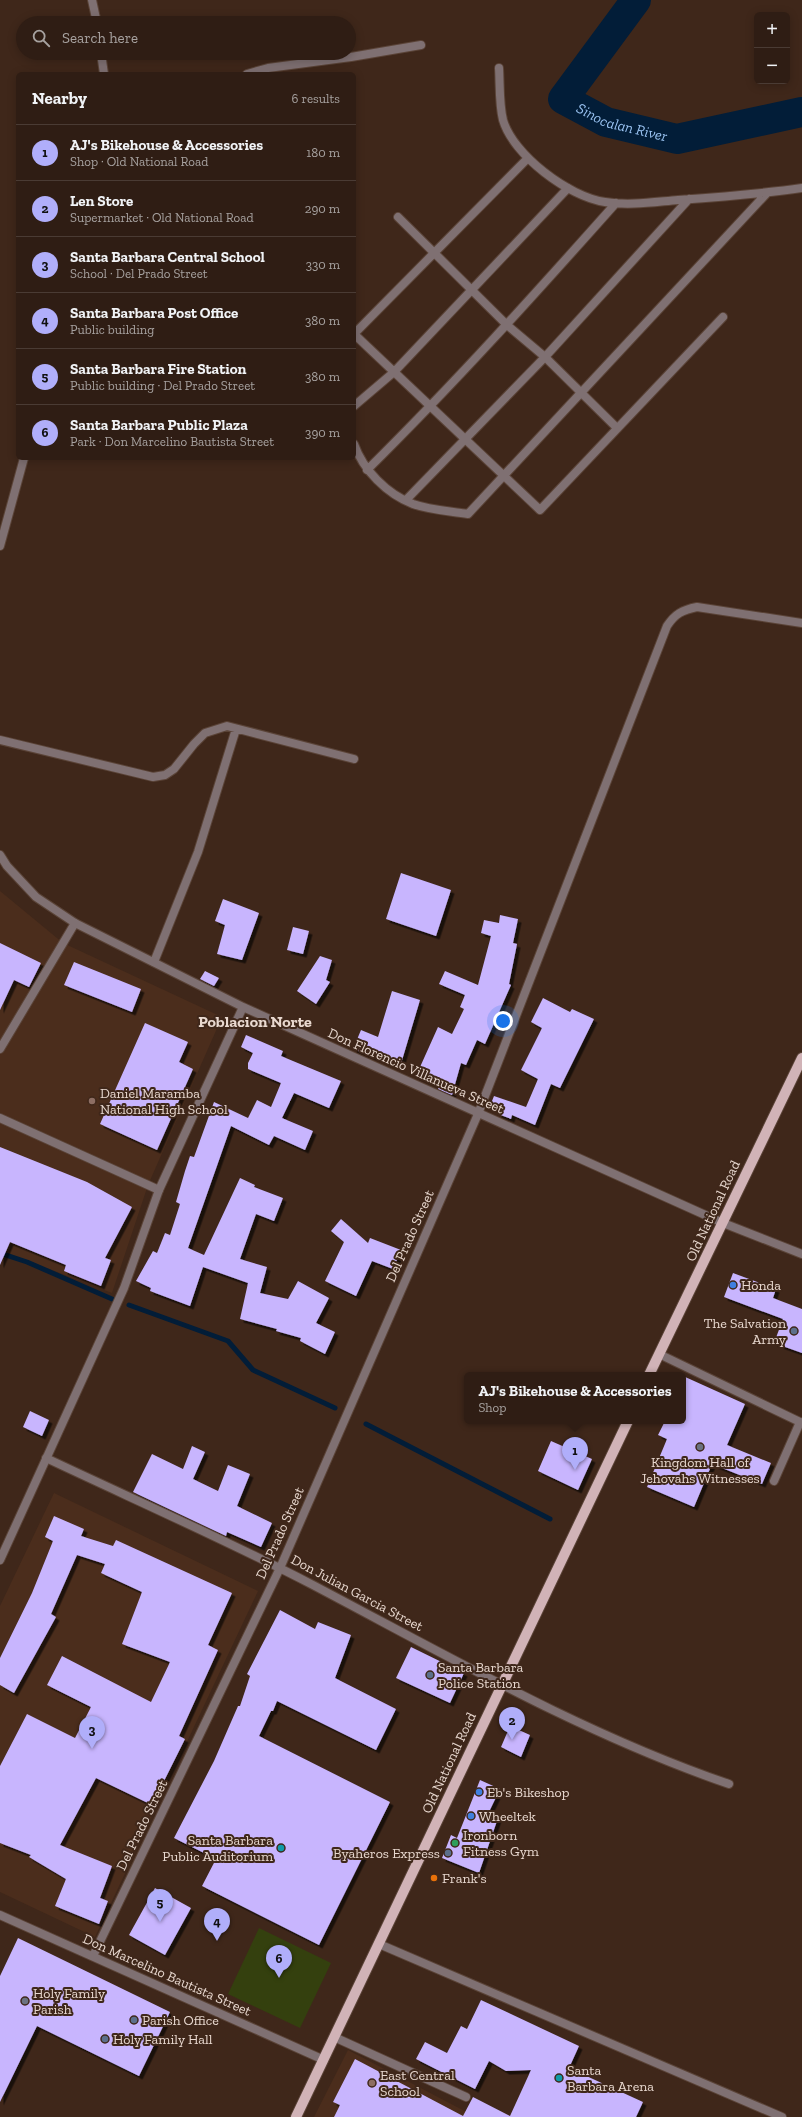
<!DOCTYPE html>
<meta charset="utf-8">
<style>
body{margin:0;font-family:"Zilla Slab",serif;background:#3b2a22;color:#f1f3f6}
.controls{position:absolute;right:12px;top:12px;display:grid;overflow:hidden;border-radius:6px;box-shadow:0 2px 10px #0003}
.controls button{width:36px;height:36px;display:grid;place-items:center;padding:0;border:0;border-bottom:1px solid #4a3b34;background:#2f1d14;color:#f1f3f6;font:20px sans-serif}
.you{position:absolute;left:503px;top:1021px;width:14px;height:14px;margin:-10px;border:3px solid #fff;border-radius:50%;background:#1a73e8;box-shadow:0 0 0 6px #1a73e833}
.badge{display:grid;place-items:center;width:26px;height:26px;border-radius:50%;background:#b0aefa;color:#111;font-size:13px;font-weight:700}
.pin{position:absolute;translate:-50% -33px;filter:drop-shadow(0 1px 2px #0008)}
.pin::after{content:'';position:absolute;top:21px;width:14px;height:12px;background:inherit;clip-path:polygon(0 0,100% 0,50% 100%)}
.popup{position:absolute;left:464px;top:1372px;width:222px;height:52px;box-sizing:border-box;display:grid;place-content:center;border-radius:6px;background:#2f1d14;filter:drop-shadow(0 1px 3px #0005);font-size:13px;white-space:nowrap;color:#a7a2a0}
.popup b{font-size:15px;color:#f1f3f6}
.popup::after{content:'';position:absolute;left:50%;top:100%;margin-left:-8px;border:8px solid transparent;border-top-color:#2f1d14}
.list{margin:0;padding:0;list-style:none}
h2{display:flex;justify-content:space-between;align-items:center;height:52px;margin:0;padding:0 16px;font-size:17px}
h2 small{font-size:13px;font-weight:400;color:#a7a2a0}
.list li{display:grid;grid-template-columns:26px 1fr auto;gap:12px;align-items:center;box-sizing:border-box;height:56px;padding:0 16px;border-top:1px solid #4a3b34}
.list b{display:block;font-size:15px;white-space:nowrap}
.list p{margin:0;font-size:13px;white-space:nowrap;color:#a7a2a0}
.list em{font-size:13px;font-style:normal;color:#a7a2a0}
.icon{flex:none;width:22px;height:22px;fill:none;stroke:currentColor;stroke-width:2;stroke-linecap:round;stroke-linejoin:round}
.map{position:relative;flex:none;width:802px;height:2117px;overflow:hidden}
.search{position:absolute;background:#2f1d14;box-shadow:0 2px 10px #0003;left:16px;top:16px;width:340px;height:44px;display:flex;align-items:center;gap:10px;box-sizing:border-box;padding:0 14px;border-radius:22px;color:#a7a2a0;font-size:15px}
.panel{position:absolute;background:#2f1d14;box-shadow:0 2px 10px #0003;left:16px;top:72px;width:340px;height:388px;border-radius:6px}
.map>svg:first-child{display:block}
</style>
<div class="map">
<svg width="802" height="2117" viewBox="0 0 802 2117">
<defs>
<filter id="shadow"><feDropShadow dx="3.5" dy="3.5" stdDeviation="0" flood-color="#0009"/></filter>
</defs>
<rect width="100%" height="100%" fill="#3f271a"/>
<!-- built -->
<path fill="#4b2d1c" d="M0,891L63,943L222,1017L148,1185L112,1293L0,1250Z
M54,1493L258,1591L95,1937L0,1892V1606Z
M348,2050L476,2117H314Z"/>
<!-- green -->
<path fill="#34400e" d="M259,1928L331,1963L300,2028L228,1994Z"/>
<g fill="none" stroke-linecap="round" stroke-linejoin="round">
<!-- stream -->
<path stroke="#021d38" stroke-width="5" d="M0,1253L27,1262L112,1299
M129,1305L228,1341L253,1370L335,1408
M366,1424L550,1519"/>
<!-- river -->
<path stroke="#021d38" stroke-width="30" id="s1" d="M636,0L563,99L606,122L677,139L802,112"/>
</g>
<!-- building -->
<path fill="#c8b5fe" filter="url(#shadow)" d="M401,873L451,890L436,936L386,919Z
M223,899L259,913L242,960L217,954L225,925L215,921Z
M500,915L518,919L513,943L517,944L509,984L511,985L485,1044L477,1040L466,1065L461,1063L452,1095L438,1089L439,1086L416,1076L438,1027L452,1034L464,1009L460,1007L465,995L439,984L445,971L478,985L491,936L481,933L484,920L499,923Z
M293,927L309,931L303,954L287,950Z
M0,943L41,963L29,987L14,980L0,1010Z
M320,956L332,960L326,980L330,982L316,1004L297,991Z
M74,962L141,989L132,1012L64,985Z
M205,971L219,978L214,986L200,979Z
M392,991L420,1000L400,1067L353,1049L361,1030L378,1037Z
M543,998L570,1012L572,1009L594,1019L560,1088L551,1084L535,1125L512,1115L511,1119L498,1114L500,1110L490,1106L494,1096L526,1107L538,1079L521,1070L542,1028L531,1022Z
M145,1023L188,1042L179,1062L193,1069L157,1150L100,1124Z
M246,1035L283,1051L281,1056L341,1081L329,1108L294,1093L282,1118L313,1131L305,1150L274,1136L269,1145L231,1126L188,1248L204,1255L240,1178L255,1185L254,1187L283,1198L274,1221L256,1214L240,1259L267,1267L260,1293L288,1299L298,1281L329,1298L316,1323L335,1332L325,1354L300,1341L301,1338L276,1331L277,1329L240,1319L248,1283L203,1267L190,1306L150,1291L151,1288L136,1281L153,1251L157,1253L165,1233L170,1235L180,1204L176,1202L185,1171L190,1156L194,1157L214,1102L248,1118L257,1100L271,1107L281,1083L248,1069V1063L253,1053L241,1047Z
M0,1147L87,1182L132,1207L105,1258L111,1260L101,1286L64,1271L66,1265L10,1242L0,1265Z
M341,1219L368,1243L370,1238L401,1250L393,1269L372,1261L356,1296L325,1281L344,1242L331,1231Z
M733,1273L776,1289L773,1298L802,1309V1353L774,1343L783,1319L724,1297Z
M683,1376L745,1404L727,1445L771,1463L762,1484L712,1464L694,1507L647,1487L667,1439L658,1435L665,1421H683Z
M30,1411L49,1420L42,1436L23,1427Z
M551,1441L592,1459L578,1490L538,1471Z
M192,1446L205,1452L193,1479L218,1491L228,1465L250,1474L237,1506L272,1523L261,1547L227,1532L226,1536L133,1492L152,1454L183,1469Z
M54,1516L84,1529L81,1536L113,1546L116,1540L232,1593L208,1645L218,1650L179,1736L185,1739L152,1805L96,1778L60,1845L112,1866L100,1898L108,1901L99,1924L55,1906L66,1879L29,1857L31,1855L0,1843V1766L27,1714L75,1738L91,1707L47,1685L62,1656L151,1702L170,1662L122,1644L142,1592L101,1573L105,1564L77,1555L51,1614L56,1617L14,1693L0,1685V1658L32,1593L53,1541L45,1537Z
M280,1610L315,1629L318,1622L351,1635L335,1678L396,1709L376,1750L277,1701L273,1711H271L259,1736L390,1802L319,1945L202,1886L216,1859L174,1838L214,1761L238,1706H240L250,1676L247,1674Z
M411,1647L464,1673L450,1703L396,1678Z
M510,1726L530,1735L521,1757L501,1747Z
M480,1780L500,1789L488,1814L498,1818L479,1873L442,1858L451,1835L457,1838Z
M155,1888L191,1908L165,1955L129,1935Z
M18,1938L170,2012L139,2076L37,2026L0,2102V1976Z
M481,2000L579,2046L569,2068L643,2102L636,2117H334L340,2105L333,2102L355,2059L463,2116L473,2097L510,2116L531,2070L506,2071L489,2061L475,2089L416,2059L425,2042L447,2053L461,2026L467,2029Z"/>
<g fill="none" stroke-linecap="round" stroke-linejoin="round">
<defs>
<path id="service" d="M0,740L153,777L165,775L174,769L194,744L205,733L227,726L354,759
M154,962L198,852L236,729
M0,1049L75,923
M0,1118L159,1190
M774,1481L800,1422
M334,2037L466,2097"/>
<path id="minor" d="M92,0L97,23
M101,53L104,74
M499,68C500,84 499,104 503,120C513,155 569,197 605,202C629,206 654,202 678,200C720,197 761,194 802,188
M247,74L268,68L351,57L421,45
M398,217L507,325L545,357L617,428
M354,334L540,510L723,317
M354,334L528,158
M354,406L394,372L568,188
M354,444C363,470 387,494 413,504C430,510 450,511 468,514L767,193
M367,470C454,384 535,294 616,203
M406,500L545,357L689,199
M0,546L24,458
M0,855L7,866L36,897L75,923L243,1007L723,1223L802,1254
M659,1354L802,1423
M46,1458C135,1500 224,1539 311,1584C448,1656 583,1734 729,1784
M0,1560L124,1288L159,1190L243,1007
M0,1915L324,2060
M379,1944L782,2117
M93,1956L280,1568L478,1114L667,626C675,614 682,610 697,607L802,623"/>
<path id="primary" d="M649,1375L802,1058
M296,2117L628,1421"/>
</defs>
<!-- service casing -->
<use href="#service" stroke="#5a4337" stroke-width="10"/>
<!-- minor casing -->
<use href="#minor" stroke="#5a4337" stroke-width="10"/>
<!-- primary casing -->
<use href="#primary" stroke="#5a4337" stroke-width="12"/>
<!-- service -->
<use href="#service" stroke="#7f7072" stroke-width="8"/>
<!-- minor -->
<use href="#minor" stroke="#7f7072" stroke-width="8"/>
<!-- primary -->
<use href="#primary" stroke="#d1b3b7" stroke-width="10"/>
</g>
<!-- markers -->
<g fill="#8d6e63" stroke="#3f271a" stroke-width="1.5">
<circle cx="92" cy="1101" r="4"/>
<circle cx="372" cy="2083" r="4"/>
</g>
<g fill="#3f7fe0" stroke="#3f271a" stroke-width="1.5">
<circle cx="733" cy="1285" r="4"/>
<circle cx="479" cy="1792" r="4"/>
<circle cx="471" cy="1816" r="4"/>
</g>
<g fill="#5c6f8a" stroke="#3f271a" stroke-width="1.5">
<circle cx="794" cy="1331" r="4"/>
<circle cx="430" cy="1675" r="4"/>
<circle cx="448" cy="1853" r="4"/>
<circle cx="134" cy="2020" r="4"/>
<circle cx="105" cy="2039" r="4"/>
</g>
<g fill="#6b7280" stroke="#3f271a" stroke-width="1.5">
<circle cx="700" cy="1447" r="4"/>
<circle cx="25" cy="2001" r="4"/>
</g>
<circle fill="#2e9e5b" stroke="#3f271a" stroke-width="1.5" cx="455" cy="1843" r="4"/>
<g fill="#0f9aa8" stroke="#3f271a" stroke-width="1.5">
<circle cx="281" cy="1848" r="4"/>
<circle cx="559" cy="2078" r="4"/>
</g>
<circle fill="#e8710a" stroke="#3f271a" stroke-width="1.5" cx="434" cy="1878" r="4"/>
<g text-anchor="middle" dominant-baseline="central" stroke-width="4" stroke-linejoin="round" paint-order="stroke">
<!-- street labels -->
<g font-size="14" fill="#e9d9d0" stroke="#3f271a">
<text transform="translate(416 1071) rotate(24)">Don Florencio Villanueva Street</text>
<text transform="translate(713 1211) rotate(-65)">Old National Road</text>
<text transform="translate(410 1236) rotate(-66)">Del Prado Street</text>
<text transform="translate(280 1533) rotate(-66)">Del Prado Street</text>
<text transform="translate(357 1593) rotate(28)">Don Julian Garcia Street</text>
<text transform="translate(449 1763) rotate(-65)">Old National Road</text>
<text transform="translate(142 1825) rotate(-64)">Del Prado Street</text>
<text transform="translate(167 1975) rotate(24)">Don Marcelino Bautista Street</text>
</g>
<!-- poi labels -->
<g font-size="14" fill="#e9d9d0" stroke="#3f271a" text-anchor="start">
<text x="100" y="1093">Daniel Maramba<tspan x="100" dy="16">National High School</tspan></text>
<text x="741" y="1285">Honda</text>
<text x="786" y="1323" text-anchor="end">The Salvation<tspan x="786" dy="16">Army</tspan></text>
<text x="700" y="1462" text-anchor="middle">Kingdom Hall of<tspan x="700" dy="16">Jehovahs Witnesses</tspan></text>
<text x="438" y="1667">Santa Barbara<tspan x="438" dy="16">Police Station</tspan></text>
<text x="487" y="1792">Eb's Bikeshop</text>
<text x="479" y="1816">Wheeltek</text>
<text x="463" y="1835">Ironborn<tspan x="463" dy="16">Fitness Gym</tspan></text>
<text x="273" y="1840" text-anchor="end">Santa Barbara<tspan x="273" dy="16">Public Auditorium</tspan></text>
<text x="440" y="1853" text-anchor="end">Byaheros Express</text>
<text x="442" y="1878">Frank's</text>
<text x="33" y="1993">Holy Family<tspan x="33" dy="16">Parish</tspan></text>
<text x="142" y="2020">Parish Office</text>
<text x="113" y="2039">Holy Family Hall</text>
<text x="567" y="2070">Santa<tspan x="567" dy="16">Barbara Arena</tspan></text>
<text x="380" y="2075">East Central<tspan x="380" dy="16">School</tspan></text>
</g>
<!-- water labels -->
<g font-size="15" font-style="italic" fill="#99c2f1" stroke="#3f271a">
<text stroke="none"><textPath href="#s1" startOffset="187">Sinocalan River</textPath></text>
</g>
<!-- quarter labels -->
<g font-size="16" font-weight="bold" fill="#e9d9d0" stroke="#3f271a">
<text x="255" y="1021">Poblacion Norte</text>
</g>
</g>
</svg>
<div class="controls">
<button>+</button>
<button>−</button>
</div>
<div class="you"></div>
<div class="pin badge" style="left:575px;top:1470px">1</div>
<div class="popup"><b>AJ's Bikehouse &amp; Accessories</b>Shop</div>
<div class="pin badge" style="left:512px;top:1740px">2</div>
<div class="pin badge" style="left:92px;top:1749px">3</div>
<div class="pin badge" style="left:217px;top:1941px">4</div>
<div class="pin badge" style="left:160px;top:1922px">5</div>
<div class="pin badge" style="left:279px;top:1978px">6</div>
<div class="search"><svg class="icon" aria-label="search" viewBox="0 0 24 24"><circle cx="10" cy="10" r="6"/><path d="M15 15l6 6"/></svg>Search here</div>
<section class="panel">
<h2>Nearby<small>6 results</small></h2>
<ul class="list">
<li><span class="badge">1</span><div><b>AJ's Bikehouse &amp; Accessories</b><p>Shop · Old National Road</p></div><em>180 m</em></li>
<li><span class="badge">2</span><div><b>Len Store</b><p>Supermarket · Old National Road</p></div><em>290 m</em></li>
<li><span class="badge">3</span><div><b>Santa Barbara Central School</b><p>School · Del Prado Street</p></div><em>330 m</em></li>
<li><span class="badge">4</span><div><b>Santa Barbara Post Office</b><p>Public building</p></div><em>380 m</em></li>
<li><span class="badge">5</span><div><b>Santa Barbara Fire Station</b><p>Public building · Del Prado Street</p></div><em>380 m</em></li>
<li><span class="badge">6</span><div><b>Santa Barbara Public Plaza</b><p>Park · Don Marcelino Bautista Street</p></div><em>390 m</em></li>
</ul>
</section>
</div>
